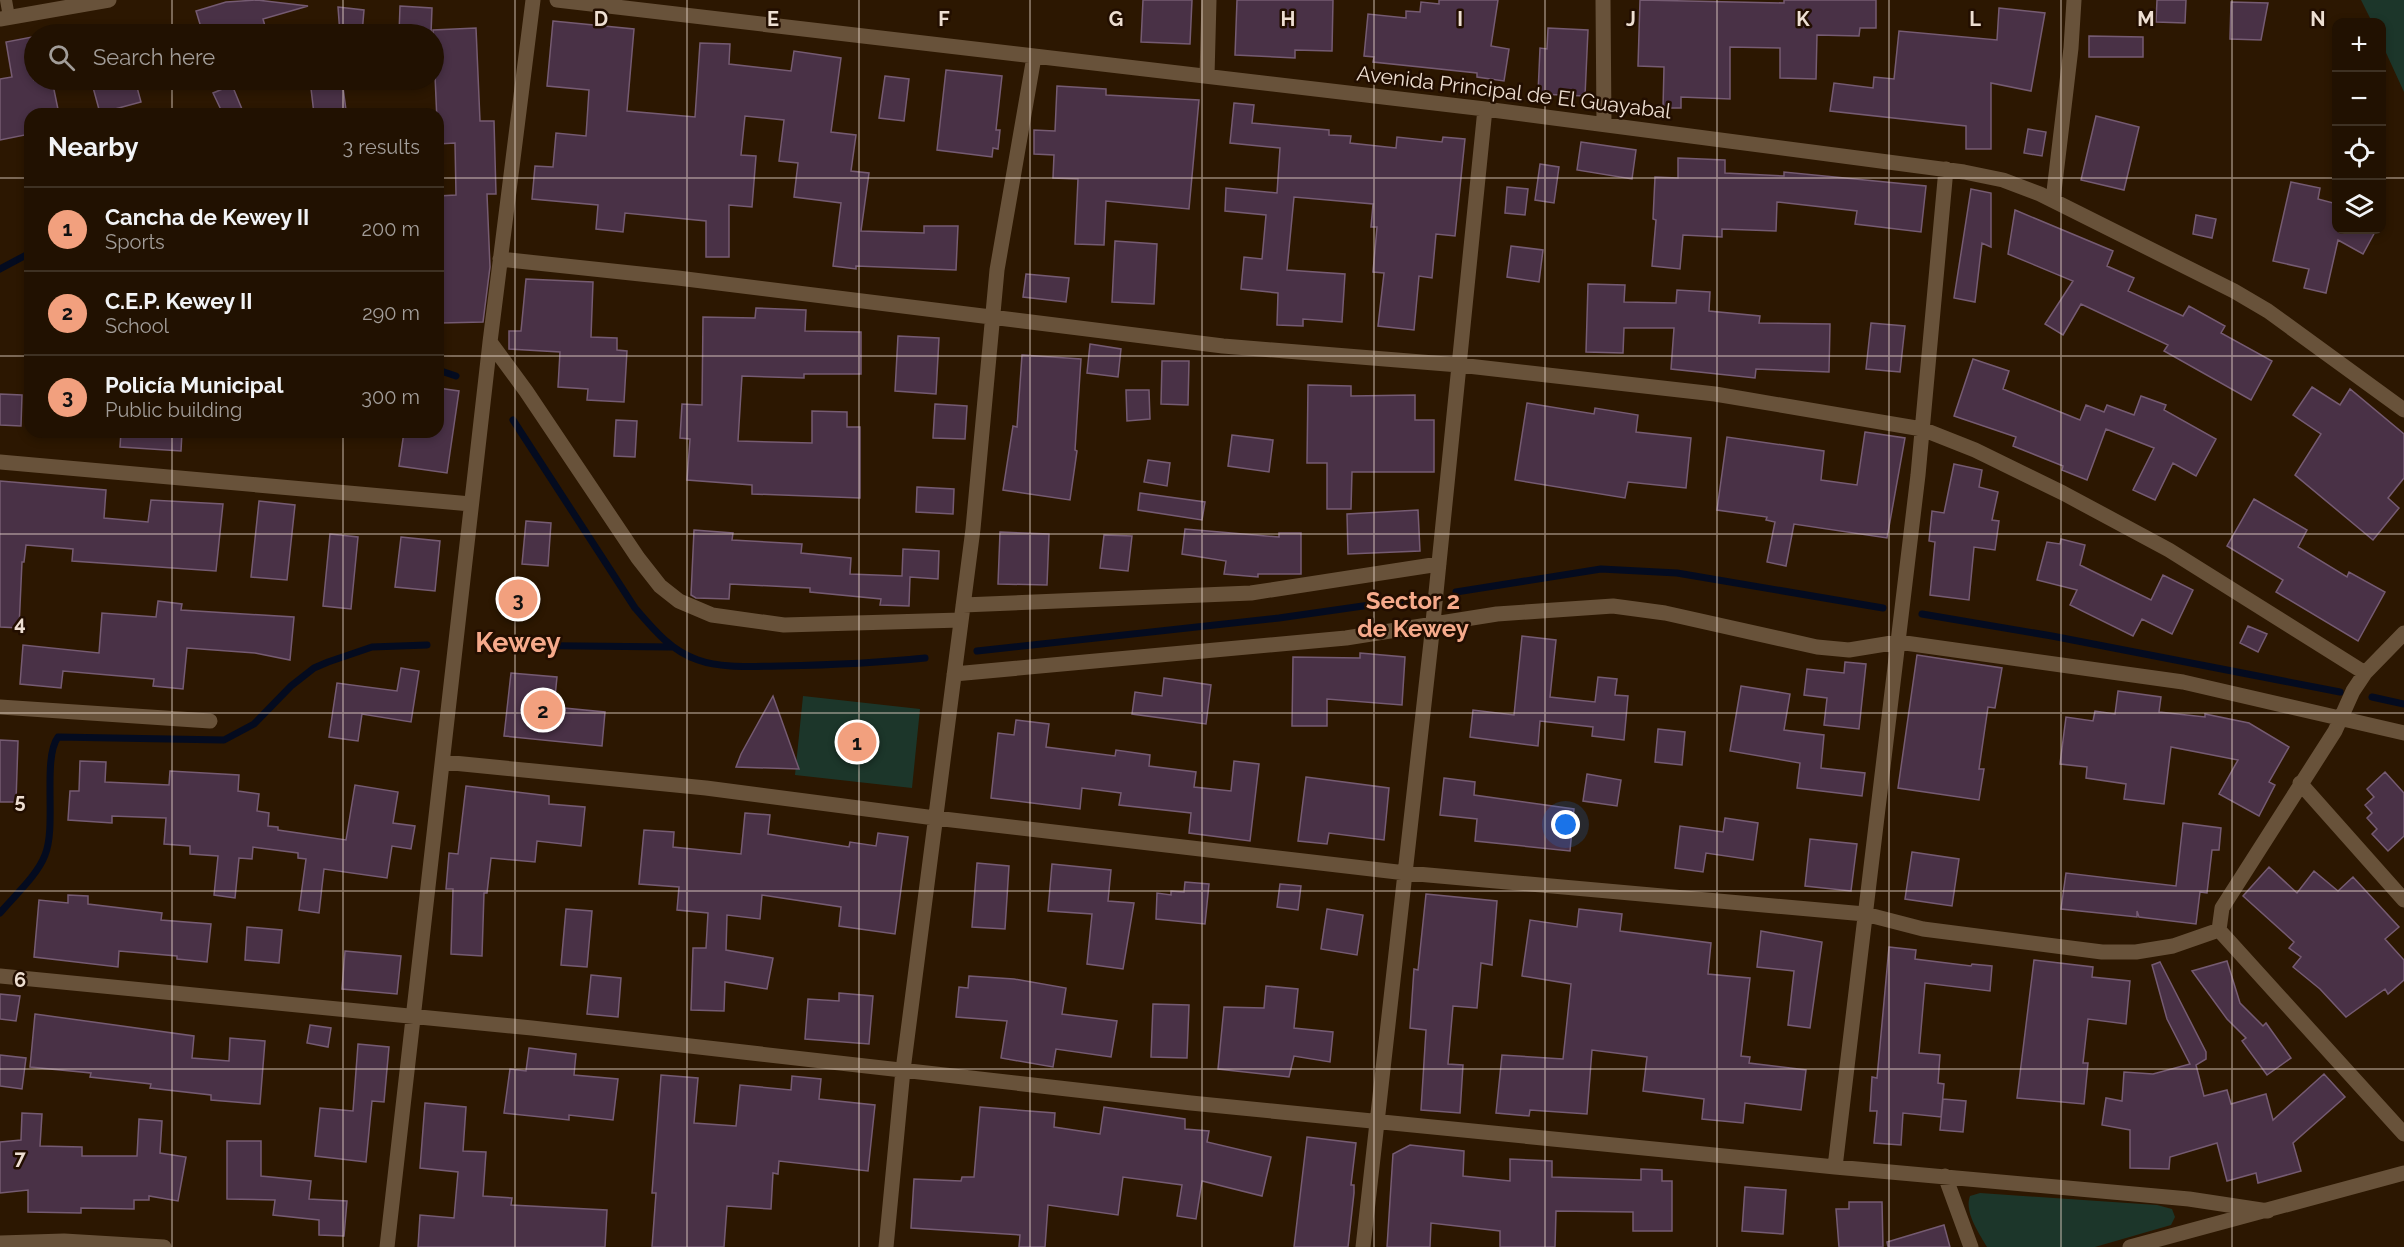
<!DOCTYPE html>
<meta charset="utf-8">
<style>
body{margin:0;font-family:Raleway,sans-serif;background:#2d1f10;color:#f1f3f6}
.controls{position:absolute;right:18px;top:18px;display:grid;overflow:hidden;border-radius:12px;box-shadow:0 3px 9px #0003}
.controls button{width:54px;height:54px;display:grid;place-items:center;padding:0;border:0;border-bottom:2px solid #3e3123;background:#211101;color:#f1f3f6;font:30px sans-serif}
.you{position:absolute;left:1566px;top:825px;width:21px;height:21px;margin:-15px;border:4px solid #fff;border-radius:50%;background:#1a73e8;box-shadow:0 0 0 9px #1a73e833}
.badge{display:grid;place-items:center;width:39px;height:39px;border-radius:50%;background:#f2a07e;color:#111;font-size:20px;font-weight:700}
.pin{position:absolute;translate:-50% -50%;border:3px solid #fff;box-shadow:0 2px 6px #0006}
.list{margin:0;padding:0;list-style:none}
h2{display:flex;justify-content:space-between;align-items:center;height:78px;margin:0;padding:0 24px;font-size:26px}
h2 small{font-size:20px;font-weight:400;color:#a29d99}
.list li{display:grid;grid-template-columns:39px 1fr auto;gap:18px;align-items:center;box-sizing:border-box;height:84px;padding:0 24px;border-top:2px solid #3e3123}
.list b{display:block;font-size:22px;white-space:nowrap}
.list p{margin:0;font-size:20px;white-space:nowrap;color:#a29d99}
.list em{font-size:20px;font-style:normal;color:#a29d99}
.icon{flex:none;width:33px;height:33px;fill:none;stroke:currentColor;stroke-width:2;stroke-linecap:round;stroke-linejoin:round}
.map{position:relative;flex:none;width:2404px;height:1247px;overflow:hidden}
.search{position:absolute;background:#211101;box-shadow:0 3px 9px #0003;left:24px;top:24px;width:420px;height:66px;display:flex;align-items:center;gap:15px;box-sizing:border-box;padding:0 21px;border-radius:33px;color:#a29d99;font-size:22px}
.panel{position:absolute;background:#211101;box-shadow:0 3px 9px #0003;left:24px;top:108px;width:420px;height:330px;border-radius:18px}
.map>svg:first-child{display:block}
</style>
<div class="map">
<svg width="2404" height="1247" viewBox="0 0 2404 1247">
<rect width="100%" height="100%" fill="#2c1701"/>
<!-- green -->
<path fill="#1c362a" d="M2361,0H2404V92L2382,44V22H2372Z
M803,696L920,709L912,788L795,775Z
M1980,1193L2157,1205L2172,1209L2175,1217L2171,1225L2095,1247H1987C1979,1233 1964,1212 1970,1196Z"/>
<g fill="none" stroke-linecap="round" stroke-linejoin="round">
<!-- stream -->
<path stroke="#040b1f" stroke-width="7" d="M0,269L30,253
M438,370L456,376
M513,420L635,608C653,629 671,651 698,660C723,669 755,666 781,666C830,665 877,663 925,658
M1456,592L1601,569L1677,573L1883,608
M1922,614L2052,636L2340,692
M490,645L673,647
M977,651L1279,618L1419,598
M2372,697L2404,704
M0,913C14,896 37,876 45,855C57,826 42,759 58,737L224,740L254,724L291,686L314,668L328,662L372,647L427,645"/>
</g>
<!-- building -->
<path fill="#493146" stroke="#755b72" stroke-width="1.5" d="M257,0L308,6L263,19L265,26L237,34H203L196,11L226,2Z
M1143,0H1192L1190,44L1141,42Z
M1237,0H1333L1332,51L1295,50V58L1235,55Z
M1439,0H1498L1491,46L1509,49L1504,81L1477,77V73L1373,62L1374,57L1364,56L1368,14L1406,18V11L1420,12L1421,2L1439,4Z
M1640,0L1784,3V0H1876V28H1860L1859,36L1817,35L1816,79L1780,78V48L1730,47V99L1681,97V108H1663L1664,67L1638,66Z
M2157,0H2186L2185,23L2156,22Z
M2231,2L2268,3L2261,40L2230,39Z
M400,6L432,8L431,34H399Z
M338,7L364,10L362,34H340Z
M1999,8L2045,13L2031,91L1991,83V149H1966V126L1830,111L1834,83L1873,88L1874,77L1894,79L1899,31L1997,40Z
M553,21L634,29L627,111L695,117L700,43L730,44L729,64L791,71L794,51L841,58L831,132L856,135L851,171L869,173L861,231L924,233V226H958L956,270L856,266V269L833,266L841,203L794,197L798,163L779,161L784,120L745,116L741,155L756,156L752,207L729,205V257H706V221L625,213L623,232L596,229L598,205L532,199L535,166L553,167L556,133L586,136L589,90L547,86Z
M476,28L480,121H494L496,194H487L490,267L483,322L441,323L438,196L456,195L455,143L438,144L433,30Z
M1548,28L1588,30L1585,96L1538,94L1540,48L1547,49Z
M2089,36L2143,37V57H2089Z
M32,37L34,39V80H52L59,114H30V134L0,140V79L12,77L6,42Z
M946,70L1002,76L996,130H1000L998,149L993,148L992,157L937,150Z
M885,76L909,79L904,121L879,118Z
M91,80H135L141,102L100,113Z
M310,80H342L346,110L314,114Z
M232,85L244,114H223L213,93Z
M1057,86L1106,89V95L1199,100L1189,209L1106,201L1104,245L1075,244L1078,179L1053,178L1054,155L1034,154V130L1055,131Z
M1234,103L1254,105L1252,123L1329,130V135L1351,136L1350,143L1396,148L1397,137L1442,142L1443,137L1465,139L1455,236L1436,234L1432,278L1419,276L1414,330L1378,326L1384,273L1373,272L1377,227H1371L1373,204L1294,197L1287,270L1345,274L1342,322L1303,319V326L1277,325L1278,293L1241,289L1244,257L1262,259L1266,215L1225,211L1226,188L1277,193L1280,148L1230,143Z
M2096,116L2139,127L2124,190L2081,180Z
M2028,129L2046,132L2042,156L2024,153Z
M1581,142L1636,150L1632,179L1577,170Z
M1678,158L1725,160V173L1784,176V172L1926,186L1921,232L1855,224L1857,211L1777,202L1776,231L1722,229V237L1683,235L1680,269L1652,266L1656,220L1653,219L1655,177L1678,178Z
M1540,164L1559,167L1554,203L1535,200Z
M2291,182L2320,188L2318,199L2337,204V230H2376L2363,254L2338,240L2326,293L2304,288L2309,269L2273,261Z
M1507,187L1528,189L1525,215L1505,213Z
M1971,189L1991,193V247L1982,243L1975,302L1954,298Z
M2015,210L2113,251L2107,266L2134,278L2128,291L2183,316L2189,306L2225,326L2221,333L2272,361L2251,400L2164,351L2168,345L2081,304L2063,335L2045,324L2073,281L2008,254Z
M2196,215L2216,219L2212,238L2193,234Z
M1115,241L1157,244L1154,304L1112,302Z
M1511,246L1543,250L1539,282L1507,277Z
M1026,274L1069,278L1066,302L1023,297Z
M526,279L593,282L591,337L617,338V350L627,351L624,402L587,400L588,389L558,387L560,352L509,349V331H521Z
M1588,284L1625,285L1624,302L1676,303L1677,290L1710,292L1709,311L1760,316L1759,323L1830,324L1829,372L1756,369L1755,378L1671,369L1674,328H1624L1623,353L1586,352Z
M756,308L806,310L805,331L861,332V374H804V378L742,376L738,441L812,443V411L847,412V427H860V498L752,494V485L687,480L690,439L680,438L682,404L702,405L703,317L755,318Z
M1871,323L1905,326L1900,372L1866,369Z
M898,336L939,338L936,394L895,391Z
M1090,344L1121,349L1118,377L1087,373Z
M1022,355L1081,359L1075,450L1077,451L1070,500L1003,490L1013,426L1017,427Z
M1973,359L2009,371L2003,389L2080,420L2086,405L2104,412L2107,405L2134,415L2141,396L2166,405L2164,410L2216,439L2196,476L2173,463L2155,500L2133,490L2154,448L2106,429L2087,480L2062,470L2063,466L2013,446L2016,437L1954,416Z
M1162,361H1189L1188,405L1161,404Z
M1308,385L1351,386V396L1415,395V420H1434V472H1352L1351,509H1327V463H1307Z
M2312,387L2340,405L2350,389L2404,434V478L2388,498L2399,508L2373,540L2295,475L2321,434L2293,415Z
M438,388L459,391L447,473L399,466L404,432H438Z
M1126,390H1149L1150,419L1127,421Z
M0,394L22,395L21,426L0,425Z
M1527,403L1594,414L1595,408L1638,415L1636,432L1691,438L1686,488L1628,482L1625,498L1515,480Z
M935,404L967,406L965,439L933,438Z
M616,420L637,421L635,457L614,456Z
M121,432H182L181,451L120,447Z
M1865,432L1905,438L1887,538L1794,524L1786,566L1767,562L1775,522L1766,520L1767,517L1717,510L1727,437L1824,451L1821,480L1857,485Z
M1232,435L1273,440L1269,472L1228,466Z
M1148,460L1170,463L1167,486L1144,482Z
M1954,464L1982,470L1979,487L1998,492L1992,520L1999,521L1995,550L1974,547L1969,600L1930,595L1935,542L1929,541L1932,511L1944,513Z
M0,481L106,490L104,518L148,522L151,500L223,504L216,571L72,561L73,549L26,545L24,562H22L19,628L0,627Z
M917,487L954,489L953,514L916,512Z
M1140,493L1205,502L1202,520L1138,510Z
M2254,499L2307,530L2298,547L2347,577L2349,572L2385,592L2358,641L2276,592L2283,580L2227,546Z
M259,501L295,505L287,580L251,577Z
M1418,510L1420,551L1348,554L1347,514Z
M526,521L551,523L548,566L522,564Z
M1185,529L1279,537V533H1301V574H1258V577L1224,574L1226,561L1182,554Z
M694,530L733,533L732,540L802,544L801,553L851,558L850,574L902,576L903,549L939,551L938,579L910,577L909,606L880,605L881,599L810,592V588L730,584L729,599L696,598L691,595Z
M1000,532L1049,534L1047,585L998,584Z
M330,534L358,537L351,609L323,606Z
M1104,535L1132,536L1128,571L1100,568Z
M401,537L440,541L435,591L395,587Z
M2061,539L2085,545L2080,565L2151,600L2163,575L2193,590L2172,634L2142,619L2133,636L2070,605L2077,590L2037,580L2047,542L2060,544Z
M505,586L534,589L532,611L503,608Z
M158,601L182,604L181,610L294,617L290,660L255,653L187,648L183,689L153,686L154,679L63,671L61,688L20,684L23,645L99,653L102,613L156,617Z
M2248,626L2267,634L2258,652L2240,643Z
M1522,636L1556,640L1550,697L1595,702L1598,677L1617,679L1615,695L1628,696L1624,740L1592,736L1593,727L1540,721L1538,746L1470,737L1473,710L1514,715Z
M1360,653L1405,657L1402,705L1327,699V726H1292L1293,657L1360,658Z
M1917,655L2002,668L1995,708L1988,707L1979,769H1984L1979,800L1898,788Z
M1845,662L1866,664L1859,729L1824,725L1827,698L1804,695L1807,669L1844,673Z
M401,668L419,671L411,722L362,714L358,741L329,737L337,683L397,691Z
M511,673L557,677L554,707L605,712L602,746L504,736Z
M1164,678L1211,685L1206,724L1132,714L1135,692L1162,696Z
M1741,686L1790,694L1784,730L1824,735L1821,768L1865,773L1862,796L1797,788L1800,763L1730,751Z
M2118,691L2161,697L2159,712L2205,717V714L2249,723L2289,747L2269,782L2275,785L2259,816L2219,794L2238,760L2171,747L2164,804L2124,799L2126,784L2086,778L2087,767L2060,764L2066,717L2093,721L2095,711L2115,714Z
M773,696L799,769L736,767L741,754Z
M1016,720L1049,724L1046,747L1115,756L1116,750L1150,755L1149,766L1196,772L1194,787L1231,791L1234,761L1259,764L1250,841L1189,833L1191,813L1119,805L1121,793L1082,788L1080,809L991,798L998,733L1014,735Z
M1658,729L1685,732L1682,765L1655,762Z
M0,740L18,741L16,802H0Z
M80,761L106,762L105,782L169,785L170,771L239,775L238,791L259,794L257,811L269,813L268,826L278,827V830L346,840L355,785L398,792L393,823L415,826L411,849L392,846L387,878L324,869L319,913L299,910L306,859L298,858V853L253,847L252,859L239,858L235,898L214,895L218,856L190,854V846L164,844L166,818L112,816V823L68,820L70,791H79Z
M2385,772L2404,793V836L2388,851L2372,834L2377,829L2367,818L2372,813L2365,805L2374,797L2367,789Z
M1587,774L1621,780L1617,806L1583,801Z
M1306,777L1389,788L1384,840L1329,833L1327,844L1298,841Z
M1444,778L1475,782L1474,795L1574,809L1570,851L1475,841L1477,819L1440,815Z
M466,786L549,796V804L585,807L581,846L537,841L535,862L491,858L487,893H484L482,956L451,954L453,889H446L449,853L458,854Z
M745,813L770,815L768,834L849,847L850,842L876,846L878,833L908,837L895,934L839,926L841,907L762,895L760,919L727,915L726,950L773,958L767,989L725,982L724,1011L691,1010L693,948H706L708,913L677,910L679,887L639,884L644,830L674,832L673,847L741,854Z
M1725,818L1758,823L1753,860L1706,853L1703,872L1675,868L1680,826L1723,832Z
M2183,823L2221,828L2219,850H2212L2207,893L2200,892L2196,924L2139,917L2137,911V917L2061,909L2066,873L2176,886Z
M1810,839L1857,844L1851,891L1805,886Z
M1912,852L1959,859L1952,906L1905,899Z
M977,863L1009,866L1005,929L972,927Z
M1052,864L1111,870L1108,901L1134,903L1123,969L1087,964L1092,914L1048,911Z
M2269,867L2297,893L2314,871L2338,891L2353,877L2399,927L2385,939L2404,960V980L2388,994L2385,989L2346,1017L2320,989L2293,967L2301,957L2289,948L2294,942L2243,896Z
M1185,882L1209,884L1205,924L1156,919L1157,893L1171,895V891L1184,892Z
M1280,884L1301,886L1298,910L1277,907Z
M1426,894L1497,901L1492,965L1481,963L1477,1008L1453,1006L1448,1064L1463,1065L1460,1113L1421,1110L1426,1030L1410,1028L1414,969L1418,970Z
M68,895L88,896V904L162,913L161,920L211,924L207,962L177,959V956L119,951L118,967L34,957L39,900L68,903Z
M566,909L592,911L587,967L561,965Z
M1327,909L1363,915L1357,955L1321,949Z
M1579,909L1622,914L1620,931L1711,943L1708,974L1750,978L1741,1056L1750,1057L1749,1063L1806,1070L1801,1110L1745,1103L1743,1123L1702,1119L1704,1099L1643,1091L1647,1057L1592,1050L1587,1114L1530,1110L1529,1116L1496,1113L1502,1055L1563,1059L1571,984L1522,976L1530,920L1577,927Z
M247,927L282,930L279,963L245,960Z
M1761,931L1822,942L1810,1028L1788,1025L1794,971L1757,967Z
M1889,947L1916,950L1915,959L1971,966L1972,964L1992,966L1990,991L1925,983L1919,1053L1940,1055L1938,1083L1944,1084L1941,1117L1903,1113L1901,1145L1874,1143L1877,1111H1870L1872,1077L1877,1078Z
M345,951L401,956L397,994L342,989Z
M2034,960L2093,967L2092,977L2130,981L2126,1024L2088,1019L2083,1063H2088L2084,1104L2017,1098Z
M2227,961L2240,1003L2263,1026L2266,1023L2291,1058L2267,1075L2242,1041L2246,1038L2227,1019L2192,971Z
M2160,962L2206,1052V1059L2196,1065L2204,1096L2227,1090L2231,1104L2266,1094L2273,1120L2324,1074L2345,1097L2293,1143L2301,1171L2258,1183L2256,1173L2227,1181L2217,1143L2170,1157L2169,1169L2130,1168V1130L2102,1125L2106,1098L2122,1101L2124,1072L2153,1074L2190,1064L2167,1019L2152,965Z
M591,975L621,978L618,1017L587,1014Z
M969,976L1014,979L1066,988L1062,1014L1117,1021L1111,1057L1056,1049L1053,1067L1001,1058L1007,1021L956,1017L959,987L968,988Z
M1266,986L1298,989L1294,1028L1333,1032L1330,1062L1294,1056L1289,1077L1218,1069L1224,1007L1264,1008Z
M839,993L873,996L869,1044L805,1039L808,999L839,1001Z
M0,994L20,996L16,1021L0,1019Z
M1153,1004L1189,1005L1187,1058L1151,1057Z
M35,1014L194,1036L192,1058L229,1061L230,1038L265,1041L260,1104L211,1100V1095L150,1088L151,1084L90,1077L91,1073L30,1067Z
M310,1025L331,1028L328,1047L307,1043Z
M358,1044L389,1047L384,1102L372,1101L366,1162L315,1156L320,1108L353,1111Z
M529,1048L576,1054L574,1075L618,1079L613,1120L569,1115V1120L504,1113L510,1069L526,1071Z
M0,1055L26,1058L22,1089L0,1086Z
M661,1075L698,1078L694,1123L736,1126L740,1085L791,1090L792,1076L821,1079L819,1099L875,1105L868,1171L779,1161L778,1174L773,1173L771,1209L727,1206L724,1247H652L656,1193H652Z
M1943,1099L1966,1101L1963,1132L1940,1130Z
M425,1103L466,1107L463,1151L486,1152L483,1196L512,1198L511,1205L607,1210L605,1247H418L420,1215L454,1218L458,1172L420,1168Z
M980,1107L1055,1113L1054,1127L1100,1134L1104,1107L1185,1119V1129L1209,1131L1207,1142L1271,1157L1262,1196L1202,1181L1196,1219L1177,1216L1182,1185L1123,1177L1118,1215L1048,1205L1045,1247H1019L1020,1235L911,1228L914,1179L961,1181L962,1177H974Z
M22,1113L42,1114L40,1146L82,1147V1156H137L139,1119L162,1121L160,1153L186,1157L178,1201L149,1196V1200H134V1209L81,1208V1213L28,1212V1190L0,1193V1142L21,1140Z
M1307,1137L1356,1143L1351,1185H1354V1193L1348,1247H1294Z
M227,1141H261V1176L311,1181L309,1199L347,1201L344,1236L319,1235V1220L273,1215L275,1200L227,1199Z
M1410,1145L1464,1151L1463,1176L1510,1181V1159L1552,1161V1177L1641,1180V1169L1662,1170V1181H1672V1231H1633V1212L1556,1211L1555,1247H1500V1231L1431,1223L1430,1247H1387L1393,1154Z
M1745,1187L1786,1190L1783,1234L1742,1231Z
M1849,1202H1882L1883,1247H1839L1836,1209H1849Z
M1944,1225L1950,1247H1888L1887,1242Z"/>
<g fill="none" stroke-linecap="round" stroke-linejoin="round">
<!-- service -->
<path stroke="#68523a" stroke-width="12" d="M6,0L9,17"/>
<!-- minor -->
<path stroke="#68523a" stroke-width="15" d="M557,0L1485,109L1964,172L2003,180L2040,194L2234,291L2268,311L2404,410
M1603,0L1604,124
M0,19L109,0
M1207,76L1209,0
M2053,200L2071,48L2074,0
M500,259L678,278L1223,346L1459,365L1715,394L1922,429L1975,450L2063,493L2169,550L2365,673
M490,342L526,391L638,558L660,586L679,601L712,615L784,625L961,620
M0,462L471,504
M963,605L1251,593L1439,564
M2404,633L2365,673L2353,691L2335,731L2222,908L2219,930L2404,1134
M954,674L1346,638L1497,614L1613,606L1665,613L1817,647L1849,650L1898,642L2183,682L2404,733
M0,707L210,721
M443,762L706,788L935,818L1406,873L1865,914L1923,929L2102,952H2136L2173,946L2219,930
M2300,783L2404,900
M0,976L532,1028L1191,1103L1835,1167L2189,1199L2268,1211
M1835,1167L1918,475L1946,169
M1945,1176L1971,1247
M0,1243L64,1241L164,1247
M387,1247L490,342L533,0
M886,1247L903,1070L973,529L997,270L1034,57
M1363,1247L1431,642L1485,109
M2130,1247L2404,1173"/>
</g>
<!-- grid -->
<path fill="none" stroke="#eedfd2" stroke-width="1.5" stroke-opacity="0.55" d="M172,0V34M343,0V34M515,0V1247M687,0V1247M859,0V1247M1030,0V1247M1202,0V1247M1374,0V1247M1545,0V1247M1717,0V1247M1889,0V1247M2061,0V1247M2232,0V1247M172,80V114M343,80V114M0,178H30M438,178H2336M2382,178H2404M0,356H30M438,356H2404M172,432V1247M343,432V1247M0,534H2404M0,713H2404M0,891H2404M0,1069H2404"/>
<g text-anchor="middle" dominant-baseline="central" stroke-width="5" stroke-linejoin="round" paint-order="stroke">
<!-- street labels -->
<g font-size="21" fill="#eedfd2" stroke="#220e00">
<text transform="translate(1514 92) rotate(7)">Avenida Principal de El Guayabal</text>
</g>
<!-- quarter labels -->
<g font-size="24" font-weight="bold" fill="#f6aa8b" stroke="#220e00">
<text x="1413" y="600">Sector 2<tspan x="1413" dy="28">de Kewey</tspan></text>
</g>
<!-- district labels -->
<g font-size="27" font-weight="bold" fill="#f6aa8b" stroke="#220e00">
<text x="518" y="642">Kewey</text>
</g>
</g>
<g font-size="20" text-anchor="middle" font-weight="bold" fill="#eedfd2" stroke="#220e00" stroke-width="5" stroke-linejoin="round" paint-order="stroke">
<text x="601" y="26">D</text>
<text x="773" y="26">E</text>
<text x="944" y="26">F</text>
<text x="1116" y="26">G</text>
<text x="1288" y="26">H</text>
<text x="1460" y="26">I</text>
<text x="1631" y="26">J</text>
<text x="1803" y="26">K</text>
<text x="1975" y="26">L</text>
<text x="2146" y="26">M</text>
<text x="2318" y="26">N</text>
<text x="20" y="630">4</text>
<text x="20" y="808">5</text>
<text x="20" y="987">6</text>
<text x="20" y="1165">7</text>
</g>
</svg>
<div class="controls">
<button>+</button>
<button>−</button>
<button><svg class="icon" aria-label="locate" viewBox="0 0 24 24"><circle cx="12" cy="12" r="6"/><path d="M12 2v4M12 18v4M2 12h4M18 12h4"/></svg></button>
<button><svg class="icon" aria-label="layers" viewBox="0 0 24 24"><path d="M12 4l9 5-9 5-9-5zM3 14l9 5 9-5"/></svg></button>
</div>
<div class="you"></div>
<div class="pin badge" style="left:857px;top:742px">1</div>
<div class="pin badge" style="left:543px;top:710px">2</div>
<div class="pin badge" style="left:518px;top:599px">3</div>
<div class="search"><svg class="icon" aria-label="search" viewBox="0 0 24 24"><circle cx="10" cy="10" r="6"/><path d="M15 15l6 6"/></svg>Search here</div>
<section class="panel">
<h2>Nearby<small>3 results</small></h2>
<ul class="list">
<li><span class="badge">1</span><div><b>Cancha de Kewey II</b><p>Sports</p></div><em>200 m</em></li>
<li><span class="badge">2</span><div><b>C.E.P. Kewey II</b><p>School</p></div><em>290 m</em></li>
<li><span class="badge">3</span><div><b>Policía Municipal</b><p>Public building</p></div><em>300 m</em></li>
</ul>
</section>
</div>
